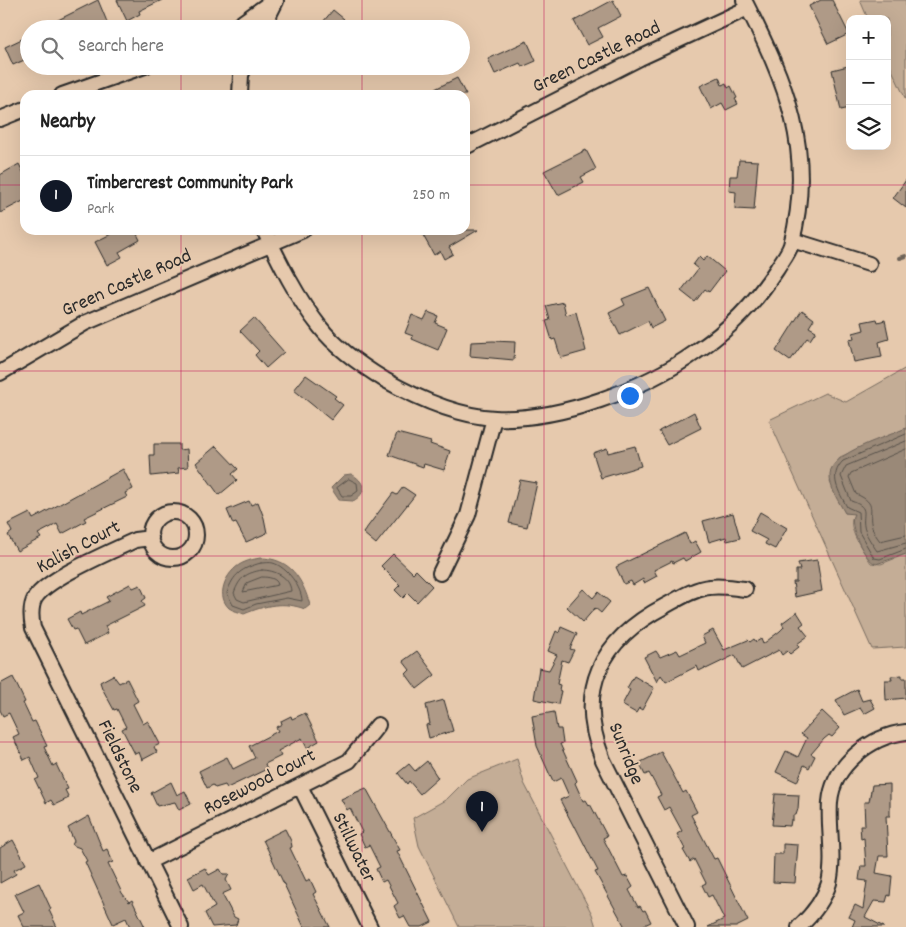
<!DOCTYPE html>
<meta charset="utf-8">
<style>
body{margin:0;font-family:Dekko,sans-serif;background:#f2f2f2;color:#222}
.controls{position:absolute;right:15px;top:15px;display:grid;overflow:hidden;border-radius:10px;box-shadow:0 5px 20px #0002}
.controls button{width:45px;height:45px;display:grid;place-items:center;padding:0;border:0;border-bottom:1px solid #e0e0e0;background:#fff;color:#222;font:25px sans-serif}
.you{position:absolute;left:629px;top:395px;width:18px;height:18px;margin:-12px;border:4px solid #fff;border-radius:50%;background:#1a73e8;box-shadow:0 0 0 8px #1a73e833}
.badge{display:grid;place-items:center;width:32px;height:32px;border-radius:50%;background:#111827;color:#fff;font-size:16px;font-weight:700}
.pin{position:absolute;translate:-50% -41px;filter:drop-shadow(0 1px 2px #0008)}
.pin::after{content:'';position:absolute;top:26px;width:18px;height:15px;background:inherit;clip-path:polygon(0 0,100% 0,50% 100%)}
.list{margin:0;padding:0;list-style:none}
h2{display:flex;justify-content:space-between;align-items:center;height:65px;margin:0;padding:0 20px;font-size:21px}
h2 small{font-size:16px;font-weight:400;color:#767676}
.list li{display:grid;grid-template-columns:32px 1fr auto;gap:15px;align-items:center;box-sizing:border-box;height:80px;padding:0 20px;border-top:1px solid #e0e0e0}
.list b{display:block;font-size:19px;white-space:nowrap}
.list p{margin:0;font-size:16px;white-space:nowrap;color:#767676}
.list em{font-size:16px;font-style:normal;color:#767676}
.icon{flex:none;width:28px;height:28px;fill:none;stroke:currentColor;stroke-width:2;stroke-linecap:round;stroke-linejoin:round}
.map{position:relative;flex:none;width:906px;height:927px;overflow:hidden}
.search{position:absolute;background:#fff;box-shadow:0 5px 20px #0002;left:20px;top:20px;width:450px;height:55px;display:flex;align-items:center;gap:12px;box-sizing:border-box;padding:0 18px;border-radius:28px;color:#767676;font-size:19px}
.panel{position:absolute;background:#fff;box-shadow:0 5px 20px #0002;left:20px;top:90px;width:450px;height:145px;border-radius:15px}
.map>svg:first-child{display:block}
</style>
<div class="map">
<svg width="906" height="927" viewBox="0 0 906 927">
<rect width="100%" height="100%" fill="#e6c9ad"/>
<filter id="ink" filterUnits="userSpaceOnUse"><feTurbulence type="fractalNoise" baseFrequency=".02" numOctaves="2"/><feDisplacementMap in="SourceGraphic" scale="10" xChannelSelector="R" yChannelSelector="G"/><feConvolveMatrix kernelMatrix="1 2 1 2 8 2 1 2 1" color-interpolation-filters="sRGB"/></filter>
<g filter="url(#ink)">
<!-- green -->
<path fill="#c4ad96" stroke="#786c60" d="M860,0H906V100L887,59V19H868Z
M906,368V428L840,457L830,482L845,513L853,512L854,515C845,527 864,552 871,563L881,564L906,554V647L872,649L769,420L825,393L846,402Z
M517,759L524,783L592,914L596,927H459L419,846L413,818L447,799L467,779Z"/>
<!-- water -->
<path fill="#9a8978" stroke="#6e6359" d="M906,428V554L876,564C865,561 847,524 854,514L845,513C839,502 829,488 830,474C831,452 888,437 906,428Z
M351,474C365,481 368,493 353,501L339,500L331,488L344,475Z
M260,558C290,558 302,578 310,605L305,609C283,601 266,605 244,614C240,612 233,611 229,608C214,594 228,568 245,562C249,560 255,559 260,558Z"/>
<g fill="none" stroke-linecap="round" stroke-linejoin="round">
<!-- shore -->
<path stroke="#57514a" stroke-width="1" d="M906,434L843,461C828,476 839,492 847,507L858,512L859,532L874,558L880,559L906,549
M906,441L846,466L841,476L851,501C872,508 860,514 865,530C867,537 873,545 877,551L906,543
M906,449L851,473L849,477L856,494C879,504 867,511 872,527C873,532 877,537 880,541L906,535
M349,479L357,483L358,491L351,496H342L337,488Z
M261,563C265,563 270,562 273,563C287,567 302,588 302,601L287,598L256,604L244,609L233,605L227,593C233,574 242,568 261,563Z
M262,570C275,570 290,577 291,591L244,602L237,599L234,593C240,577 246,573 262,570Z
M262,577C268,577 277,578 278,585L243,592L247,583Z"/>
<!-- stream -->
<path stroke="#6e6359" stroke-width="4" d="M900,258L906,256"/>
</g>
<!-- building -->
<path fill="#af9a87" stroke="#2b2b2b" d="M98,0L110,29H60L56,21Z
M117,0H162L139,11L140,14L127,21Z
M613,0L621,16L598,28L603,37L587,45L574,21Z
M821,0H832L849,34L828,44L809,6Z
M333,10L344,19L335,29H317Z
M26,37L29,44V58L13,65L5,47Z
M527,41L536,61L522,67L520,63L495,74L488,59Z
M848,66L850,108L841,110L832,70Z
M719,77L722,85L726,83L728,88L731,86L737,98L735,99L738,104L726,110L722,103L711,109L700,86Z
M457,78L466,95H423Z
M586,150L596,169L581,177L584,182L558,195L544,171Z
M739,160L758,161L754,210L735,209L736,192L729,191L730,176H737Z
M19,164L25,176V200L0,213V175Z
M906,180V208L893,198Z
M119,230H135L140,240L119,252L122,257L107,265L95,242Z
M420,230H478L449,247L453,254L444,259L440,251L434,255Z
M707,256L725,271L709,292L705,289L695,302L681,291L698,269L693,265L699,257L703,261Z
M649,288L665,321L651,328L648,321L620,335L609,313L625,305L622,299Z
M563,302L566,315L576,312L586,351L561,358L555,339L552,340L546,321L550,320L546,306Z
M802,310L814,319L809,327L816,331L810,340L807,338L790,361L776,351Z
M428,312L438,316L435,323L447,328L438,350L412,339L413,336L405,333L412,315L424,320Z
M254,318L284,352L266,368L255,355L259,351L240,331Z
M877,319L878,322L885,320L889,339L879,342L882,357L854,362L849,340L854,339L853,333L864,330L862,322Z
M493,341L515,342L514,360L470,356L471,342Z
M306,375L336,396L334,398L343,405L331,420L294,390Z
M694,412L701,428L667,445L659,431Z
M397,433L431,442L430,444L450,451L444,470L424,464L423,467L389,455Z
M154,444H179V450L187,449L188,467L178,468L179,473L151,476L150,455H154Z
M216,446L238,469L232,474L237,480L219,495L196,463Z
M635,446L641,466L601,478L593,453L607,448L608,453Z
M123,469L133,489L125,493L127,497L84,518L86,521L62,534L57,524L38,534L41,538L17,551L8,535L12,532L8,524L30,513L33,519Z
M520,480L537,483L527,527L509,523Z
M403,487L415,495L376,544L363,533L393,493L397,495Z
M249,501L251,505L258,502L264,518L267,533L246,542L236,523L233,524L227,510Z
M760,512L787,528L775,549L765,544L767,540L750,531Z
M733,513L740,538L727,541L726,537L709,542L703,521Z
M685,533L690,544L695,541L701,552L685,561L683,558L673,563L672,561L654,570L657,576L644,583L643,579L633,585L631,581L624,584L616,567Z
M393,554L413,573L416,570L432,586L417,602L408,593L403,598L395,590L400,585L381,566Z
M817,560L822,591L795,597L793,582H796V570H800L798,563Z
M130,584L133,588L140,585L146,598L142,601L145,606L105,626L108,633L84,645L76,629L73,630L67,619L80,612L81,615L109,601L106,597Z
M583,589L593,598L598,592L610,602L601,613L595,608L583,622L567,607Z
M797,612L804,623L800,626L808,636L797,644L799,647L790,654L787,651L782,655L779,650L742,669L735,655L706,669L705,668L699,671L697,666L666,682L661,675L657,682L644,657L656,651L660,657L677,650L680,655L705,643L702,636L713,630L724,650L748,640L750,642L754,639L756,642L761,639L763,644L780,631L784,627L782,623Z
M561,627L577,634L570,649L574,650L568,662L562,660L557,684L560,685L559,690L561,691L558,704L534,699L539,668L549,670L557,655L548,651L556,631L559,633Z
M417,651L435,675L417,689L406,674L410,670L403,661Z
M113,675L119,683L127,679L138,701L133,704L143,724L148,721L160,744L154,747L157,752L142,760L139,752L135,754L122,729L126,727L117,709L114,710L102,688L100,682Z
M902,675V678H906V698L886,700L885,680H892L891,676Z
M634,676L654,688L642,710L639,708L636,713L622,705L630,690L627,688Z
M13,677L25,702L23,703L32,722L35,721L47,746L44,747L53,766L56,764L68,789L65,790L69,798L54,805L51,800L46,803L35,780L39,778L30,757L24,760L13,737L19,734L9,713L3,716L0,710V684Z
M857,689L862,701L870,699L875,708L864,714L860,708L844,715L836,700Z
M444,700L453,731L429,738L426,725L430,724L426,705Z
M822,711L840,728L832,737L829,735L824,739L811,754L815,756L809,768L804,765L797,782L776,772L786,751L798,757L807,738L801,734Z
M554,712L557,729H561L563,743L560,744L577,781L575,783L583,801L586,800L589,805L590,804L607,836L603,838L623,877L627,876L633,887L629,890L638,907L640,906L643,911L645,910L651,922L640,927H625L595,872L598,871L575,826L574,827L560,800L569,796L561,778L553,782L537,746L532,716Z
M305,713L319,741L307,748L302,738L278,751L281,756L265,764L267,769L227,788L225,785L215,788L213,785L207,788L199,771L227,757L233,769L255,758L249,746L278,731L276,727L282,724L281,721L291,716L292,719Z
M661,752L683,793L686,791L697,812L691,815L714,859L717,858L748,921L736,927H708L724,919L712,895L708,897L702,885L706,883L694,859L690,862L683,850L685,849L677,834L682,831L669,807L664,810L657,797L661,795L649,773L645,775L639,763Z
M427,761L438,778L420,794L409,781L407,784L398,773L409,764L415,771Z
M171,782L177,795L185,791L191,804L179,810L175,802L157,806L151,793Z
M890,784V816H886L888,856H879L876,873L892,876L890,896L888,895L886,902L874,901L865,917L884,927H852L855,920L849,917L855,905L863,909L867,881L859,880L861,866H866L864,838L861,839L860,826H865L864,802H869L872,785Z
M366,788L400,850L397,851L432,922L422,927H410L404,916L400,918L394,906L398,903L386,880L382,882L376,869L380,867L369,845L365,847L359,834L362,832L350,808L347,810L341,799Z
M775,794L799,795L798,809L796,815H793V820H791L790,826L772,825Z
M89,816L103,851L107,849L113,862L108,864L122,893L129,902L132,900L145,927H130L126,918L113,924L85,862L87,861L80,848L72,845L74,841L68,828Z
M285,829L291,841L292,847L290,848L306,881L310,879L316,892L313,894L330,927H304L268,850L263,840Z
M13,840L26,864L14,870L16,874L0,883V848Z
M783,844L798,845L795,883L773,882L774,854H783Z
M205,868L209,875L220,869L223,874H229L226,880L231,890L222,894L234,917L238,919L236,925L212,927L205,913L215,907L203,884L194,889L188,877Z
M39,883L51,909L49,910L57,927H24L18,915L24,912L15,894Z"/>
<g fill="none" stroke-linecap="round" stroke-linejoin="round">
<defs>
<path id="street" d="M233,29L274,0
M262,29L276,1
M62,95L145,66
M240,95L241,75L245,66
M0,119L25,109
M465,147L640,58L748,8
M264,230C280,263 297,298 320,327C337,349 362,366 385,380C417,398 457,416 495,418C560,421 644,389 696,352C729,330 755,303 777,269C781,262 788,254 791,245C816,151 786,83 744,0
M792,240L869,264
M0,373L85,323L303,230
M150 535a23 23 0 1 1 46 0a23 23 0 1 1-46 0Z
M151,538L135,540C111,552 49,577 35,598C30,607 31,618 33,628L181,927
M440,573L468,515L494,418
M300,786L370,927
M148,862L349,761L378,725
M687,927L603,760C575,690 600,640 665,606C678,599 695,588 710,587C721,585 734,588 745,589
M799,927C812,915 824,900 829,883C835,857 828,829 830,802C833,765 871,736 906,732"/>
</defs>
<!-- street casing -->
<use href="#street" stroke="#2b2b2b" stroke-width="18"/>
<!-- street -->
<use href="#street" stroke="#e6c9ad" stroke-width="14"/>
</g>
</g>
<!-- grid -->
<path fill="none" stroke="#c2185b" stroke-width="1" stroke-opacity="0.55" d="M181,0V29M362,0V29M544,0V927M725,0V927M181,66V95M362,66V95M0,185H25M465,185H906M181,230V927M362,230V927M0,371H906M0,556H906M0,742H906"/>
<g text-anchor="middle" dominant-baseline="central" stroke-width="4" stroke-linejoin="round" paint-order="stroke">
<!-- street labels -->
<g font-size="20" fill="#2b2b2b" stroke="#e6c9ad">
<text transform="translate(597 58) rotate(-26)">Green Castle Road</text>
<text transform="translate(127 284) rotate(-24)">Green Castle Road</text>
<text transform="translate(79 548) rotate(-28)">Kalish Court</text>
<text transform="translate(625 754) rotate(68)">Sunridge</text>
<text transform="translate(119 757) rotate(64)">Fieldstone</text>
<text transform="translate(260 783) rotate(-27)">Rosewood Court</text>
<text transform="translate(353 848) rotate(64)">Stillwater</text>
</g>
</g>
</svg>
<div class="controls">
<button>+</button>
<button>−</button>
<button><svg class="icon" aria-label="layers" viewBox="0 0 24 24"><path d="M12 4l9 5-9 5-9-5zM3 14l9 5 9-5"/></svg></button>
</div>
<div class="you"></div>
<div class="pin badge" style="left:482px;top:832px">1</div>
<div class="search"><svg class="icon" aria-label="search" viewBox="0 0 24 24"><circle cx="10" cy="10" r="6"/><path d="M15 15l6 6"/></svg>Search here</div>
<section class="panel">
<h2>Nearby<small></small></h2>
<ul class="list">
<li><span class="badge">1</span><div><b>Timbercrest Community Park</b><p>Park</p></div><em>250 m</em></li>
</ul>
</section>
</div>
